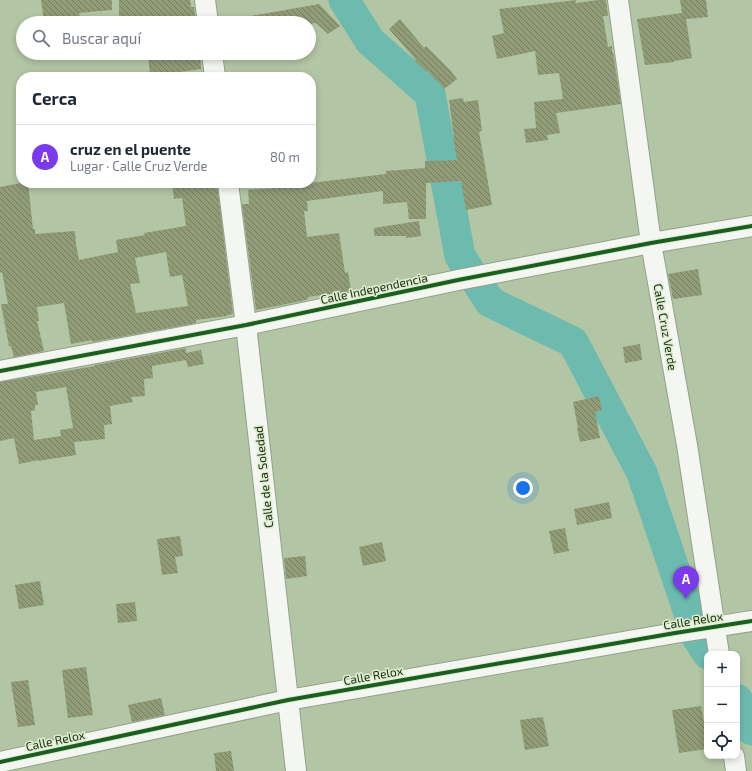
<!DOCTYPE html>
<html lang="es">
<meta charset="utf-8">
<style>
body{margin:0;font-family:"Exo 2",sans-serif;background:#f2f2f3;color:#1f2937}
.controls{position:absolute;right:12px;bottom:12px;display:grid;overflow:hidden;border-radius:8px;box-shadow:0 2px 6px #0003}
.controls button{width:36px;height:36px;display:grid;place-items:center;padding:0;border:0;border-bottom:1px solid #e0e1e3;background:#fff;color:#1f2937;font:20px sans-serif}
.you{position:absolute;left:523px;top:488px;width:14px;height:14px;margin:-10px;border:3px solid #fff;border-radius:50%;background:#1a73e8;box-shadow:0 0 0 6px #1a73e833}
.badge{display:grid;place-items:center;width:26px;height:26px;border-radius:50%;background:#7c3aed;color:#fff;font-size:13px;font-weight:700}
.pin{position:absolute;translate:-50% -33px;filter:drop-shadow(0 1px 2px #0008)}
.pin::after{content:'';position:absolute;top:21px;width:14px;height:12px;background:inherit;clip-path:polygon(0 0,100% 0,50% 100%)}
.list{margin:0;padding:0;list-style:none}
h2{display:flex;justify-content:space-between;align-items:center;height:52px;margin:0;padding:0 16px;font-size:17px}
h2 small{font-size:13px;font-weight:400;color:#747a83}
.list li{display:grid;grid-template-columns:26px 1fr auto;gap:12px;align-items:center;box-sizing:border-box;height:64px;padding:0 16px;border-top:1px solid #e0e1e3}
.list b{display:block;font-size:15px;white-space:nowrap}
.list p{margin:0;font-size:13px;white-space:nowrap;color:#747a83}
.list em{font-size:13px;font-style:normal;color:#747a83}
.icon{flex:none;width:22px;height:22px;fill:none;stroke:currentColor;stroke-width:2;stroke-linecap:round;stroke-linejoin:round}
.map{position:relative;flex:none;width:752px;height:771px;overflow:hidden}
.search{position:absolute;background:#fff;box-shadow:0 2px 6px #0003;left:16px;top:16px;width:300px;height:44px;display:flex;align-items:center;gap:10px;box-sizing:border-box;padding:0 14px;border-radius:22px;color:#747a83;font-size:15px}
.panel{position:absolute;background:#fff;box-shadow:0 2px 6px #0003;left:16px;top:72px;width:300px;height:116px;border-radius:16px}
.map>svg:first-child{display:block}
</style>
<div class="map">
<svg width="752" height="771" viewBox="0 0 752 771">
<defs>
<pattern id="building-back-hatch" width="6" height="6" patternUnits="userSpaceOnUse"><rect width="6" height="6" fill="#919b77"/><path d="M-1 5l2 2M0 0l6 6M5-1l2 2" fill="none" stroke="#767f61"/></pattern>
</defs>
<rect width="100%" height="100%" fill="#b2c5a4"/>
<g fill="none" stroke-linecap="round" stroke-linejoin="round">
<!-- river -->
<path stroke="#6dbbaf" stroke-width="31" d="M344,0L370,41L430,94L460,256L490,302L573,342L642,473L697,637L708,654
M737,699L747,715L752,730"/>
</g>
<!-- building -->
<path fill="url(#building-back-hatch)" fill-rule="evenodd" d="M41,0H112V10L79,13L80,16L44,22Z
M119,0H190L191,7H194L196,23H119Z
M576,0V3L598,0H606L608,16H603L608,47L612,46V52H613L621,104L556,113L560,133L547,135L548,140L526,143L524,129L536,128L534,102L563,99L559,73L538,75L535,51L497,59L492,36L504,33L499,9Z
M680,0H706L708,17L686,19L692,58L674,61V62L645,65L637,19L682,13Z
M319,4L340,26L328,34L316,23L309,24V23H252L251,16Z
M400,19L424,48L426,46L450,70L457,79L444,89L437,80L436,81L428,71L427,72L415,61L416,60L389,29Z
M148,53H169L170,55L187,53H200L201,69L150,76Z
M463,98L464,102L478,100L482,131L479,132L492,205L466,210L461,181L426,183V219H409L407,202L383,204V191L307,201L308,211H304L307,237L339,233L345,273L348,272L351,291L308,297V299L302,301L256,310L242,204H249L248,190L293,187V185L386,174V171L425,168V161L457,160L453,138H454L449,100Z
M21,183H28L33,229H35V234L75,231L76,244L79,260L118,252L116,240L145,235L144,233L186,226L182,198L174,199L172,183H217L233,314L227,315V316L196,320V323L92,342V340L71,344L64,303L37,307L39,321H37L44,351L14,357L11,346H9L1,304H8L2,272L0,273V187ZM166,252L170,277L182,275L188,306L136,313L130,284L140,283L135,258Z
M419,221L421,236L406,238V236H374V228Z
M698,269L702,295L673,299L668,274Z
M640,344L642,360L625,363L623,347Z
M186,348V353L201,350L204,364L188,367L186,360L152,366L153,378L144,379L145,396L131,397L133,402L110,406L112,424L104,425L105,439L74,442L76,455L38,461V460L19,464L14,438L0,441V382L95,366V365ZM66,387L73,428L60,430L61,436L34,440L31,411L35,410V405H38L36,392Z
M599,396L602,410L595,412L600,438L580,442L577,428H578L573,402Z
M609,502L612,518L577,525L574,509Z
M565,528L569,551L554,554L549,531Z
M180,536L183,556L175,557L178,573L162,575L157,539Z
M382,542L386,561L363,566L359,547Z
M305,556L307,576L286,579L284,558Z
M40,581L44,605L19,609L15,585Z
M135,602L137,621L118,623L116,604Z
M86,667L93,715L68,718L62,670Z
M28,680L35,725L18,727L11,682Z
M161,698L165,715L132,722L128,705Z
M701,706L707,740V749L679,753L672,710Z
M543,717L549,746L525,750L520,720Z
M231,751L234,771H216L214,753Z"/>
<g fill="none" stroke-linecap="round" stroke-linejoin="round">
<defs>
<path id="minor" d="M205,0L208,23
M618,0L651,243L687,445L719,654
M212,53L215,77
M228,183L246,325L296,771
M0,371L246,325L458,280L651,243L752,226
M734,756L736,771
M0,762L288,700L675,633L752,621"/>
</defs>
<!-- minor casing -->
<use href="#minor" stroke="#93a288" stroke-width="22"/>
<!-- minor -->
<use href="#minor" stroke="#f3f6f1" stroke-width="20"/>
<defs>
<path id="cycleway" d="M0,371L246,325L458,280L651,243L752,226
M0,762L288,700L675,633L752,621"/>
</defs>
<!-- cycleway casing -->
<use href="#cycleway" stroke="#dceecf" stroke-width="6"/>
<!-- cycleway -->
<use href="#cycleway" stroke="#1b5e20" stroke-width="4"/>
</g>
<g text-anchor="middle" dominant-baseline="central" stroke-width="3" stroke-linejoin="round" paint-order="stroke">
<!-- street labels -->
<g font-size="12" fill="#212e16" stroke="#dceecf">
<text transform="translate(374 288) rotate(-12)">Calle Independencia</text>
<text transform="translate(666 327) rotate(80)">Calle Cruz Verde</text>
<text transform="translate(263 477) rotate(-96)">Calle de la Soledad</text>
<text transform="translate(693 620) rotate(-9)">Calle Relox</text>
<text transform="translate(373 675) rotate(-10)">Calle Relox</text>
<text transform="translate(55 740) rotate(-12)">Calle Relox</text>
</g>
</g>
</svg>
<div class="controls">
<button>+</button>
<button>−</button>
<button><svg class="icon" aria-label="locate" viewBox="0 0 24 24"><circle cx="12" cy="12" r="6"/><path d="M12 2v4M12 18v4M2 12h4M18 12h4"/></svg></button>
</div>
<div class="you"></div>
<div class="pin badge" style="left:686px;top:599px">A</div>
<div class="search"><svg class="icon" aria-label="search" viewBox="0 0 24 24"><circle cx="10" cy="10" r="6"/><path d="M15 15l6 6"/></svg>Buscar aquí</div>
<section class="panel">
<h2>Cerca<small></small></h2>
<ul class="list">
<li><span class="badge">A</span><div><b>cruz en el puente</b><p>Lugar · Calle Cruz Verde</p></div><em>80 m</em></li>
</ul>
</section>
</div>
